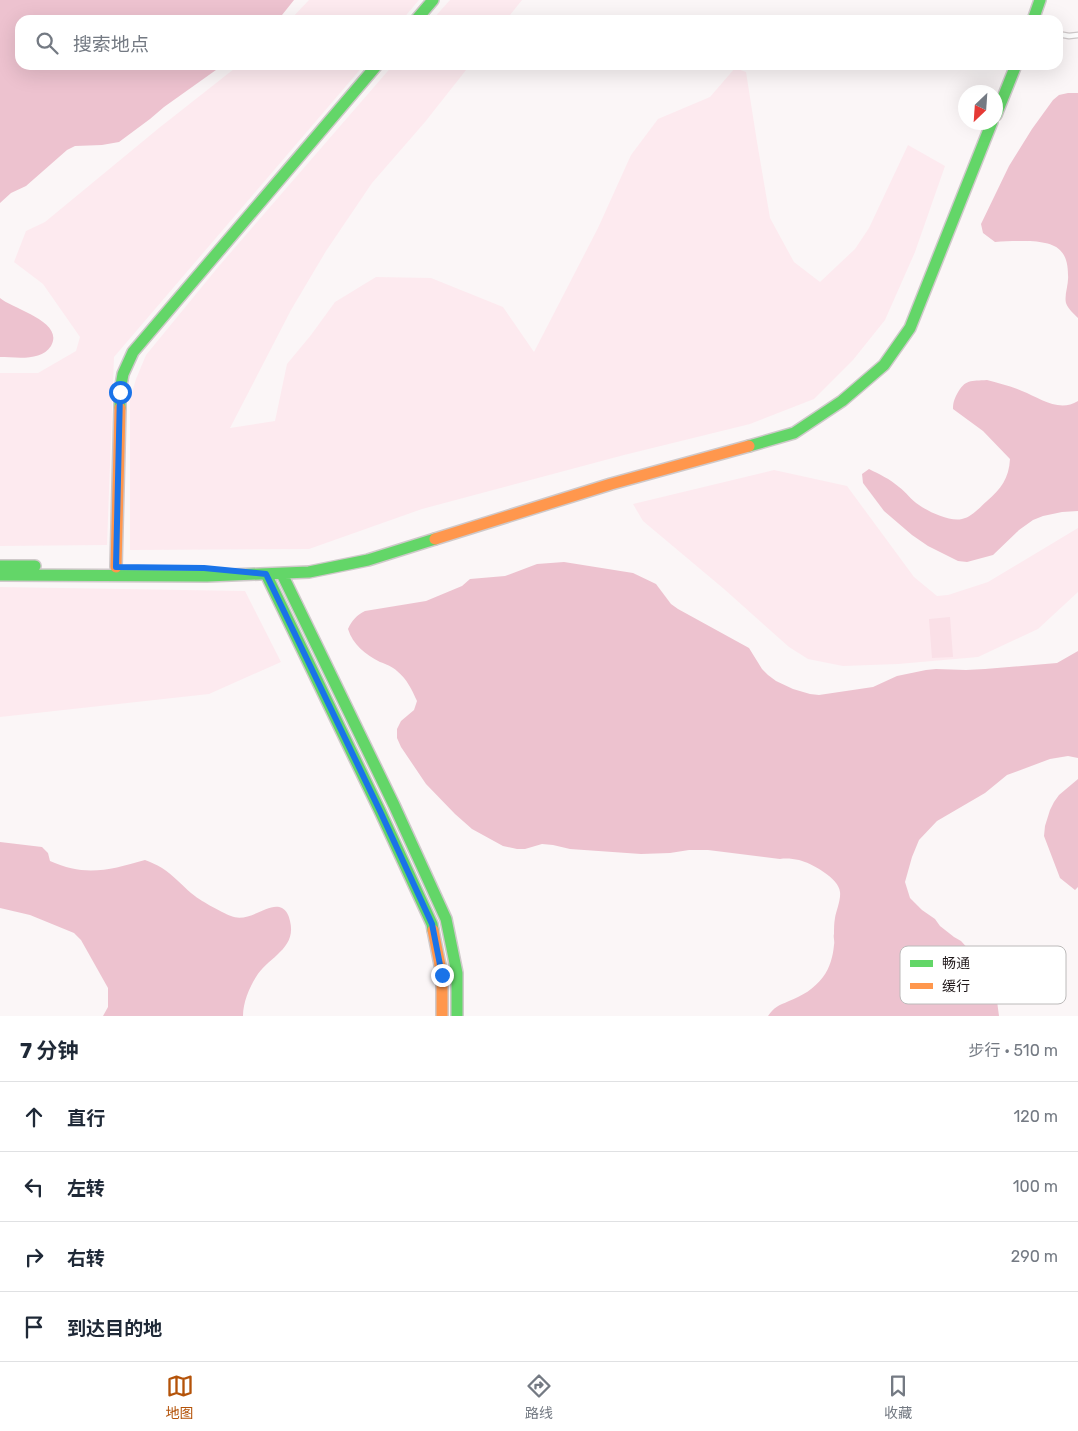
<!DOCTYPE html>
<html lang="zh">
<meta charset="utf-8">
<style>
body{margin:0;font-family:Rubik,"Noto Sans SC",sans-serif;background:#f6f6f7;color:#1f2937}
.compass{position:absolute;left:958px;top:85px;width:45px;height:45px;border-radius:50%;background:#fff;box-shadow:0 5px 20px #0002;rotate:205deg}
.stop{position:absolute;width:15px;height:15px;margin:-11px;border:4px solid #1a73e8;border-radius:50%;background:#fff}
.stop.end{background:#1a73e8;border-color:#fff;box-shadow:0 1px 5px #0008}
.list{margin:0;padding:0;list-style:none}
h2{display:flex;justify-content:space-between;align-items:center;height:65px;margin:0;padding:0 20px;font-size:21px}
h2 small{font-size:16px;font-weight:400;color:#747a83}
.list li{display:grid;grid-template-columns:32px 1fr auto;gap:15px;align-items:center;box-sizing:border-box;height:70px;padding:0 20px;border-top:1px solid #e0e1e3}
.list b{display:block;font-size:19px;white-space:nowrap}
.list em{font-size:16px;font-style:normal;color:#747a83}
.icon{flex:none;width:28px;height:28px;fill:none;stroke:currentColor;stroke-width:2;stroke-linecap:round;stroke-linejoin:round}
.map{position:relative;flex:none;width:1078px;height:1016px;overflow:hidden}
.search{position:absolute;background:#fff;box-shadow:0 5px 20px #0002;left:15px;right:15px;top:15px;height:55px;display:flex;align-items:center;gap:12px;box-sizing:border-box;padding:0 18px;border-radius:15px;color:#747a83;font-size:19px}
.sheet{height:345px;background:#fff}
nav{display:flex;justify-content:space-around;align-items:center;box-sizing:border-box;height:70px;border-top:1px solid #e0e1e3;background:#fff;font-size:14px;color:#747a83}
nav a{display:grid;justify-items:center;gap:2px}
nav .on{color:#b45309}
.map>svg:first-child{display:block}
</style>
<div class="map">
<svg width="1078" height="1016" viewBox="0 0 1078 1016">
<rect width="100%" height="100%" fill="#fbf6f7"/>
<!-- built -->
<path fill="#fdeaef" d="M309,0H419L402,20H290Z
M450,0H522L506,20H432Z
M239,65H364L114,357L107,545L0,546V373H38L76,351L80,337L43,284L14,262L26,231L45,222L159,128Z
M393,65H470L425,122L372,183L326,251L291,310L230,428L275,421L287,364L311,335L335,302L376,277L431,278L503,307L534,352L598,228L631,155L658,119L710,97L735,68L746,72L757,142L770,218L794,262L820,282L855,249L869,228L908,145L945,166L915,252L885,320L853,360L814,399L750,424L624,455L422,509L309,549L130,550V400L136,379L146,355L219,266Z
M774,470L847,486L914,577L937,596L948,595L988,582L1078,528V592L1038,629L978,657L898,664L843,666L808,659L789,647L724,589L643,521L633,504Z
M0,587L245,591L281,662L209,694L0,717Z"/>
<!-- green -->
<path fill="#fae0e7" d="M950,617L953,657L932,658L929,619Z"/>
<!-- forest -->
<path fill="#edc2cf" d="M0,0H294L278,20H20V65H223L164,107L150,119L119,142L102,145L75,146L67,150L26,186L11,193L0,203Z
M1068,93H1078V318C1074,314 1068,309 1066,303C1064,295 1069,284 1068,275C1068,246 1052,242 1027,241C1016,241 1006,241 995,242L983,233L981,224L1009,166L1032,129L1053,100L1059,95Z
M0,298C12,309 65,321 51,346C41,362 15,357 0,357Z
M987,380C998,383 1011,386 1022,391C1040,398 1059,413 1078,401V511L1062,512L1043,516L1033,520L1019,530L993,555L967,562L958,561L928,546L912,535L884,511L863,483L862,474L869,469C879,474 890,479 899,487C906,492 911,500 919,505C929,512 950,522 962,519C972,517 980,507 987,501C1001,489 1009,478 1010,459L983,431L953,409C953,403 954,400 957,394C965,379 971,381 987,380Z
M564,562L633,573L656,584L671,604L678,609L749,648L762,669L768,675L776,681L793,689L810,694L819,695L873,687L897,676L926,670L936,669L966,670L985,669L1057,663L1078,651V758L1068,756L1050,759L1007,775L985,793L937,821L919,840L912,857L905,882L910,898L922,910L935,919L940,926L954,937L961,941L972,953L977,960L997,1001L999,1016H768C775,1006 778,1006 789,1001C802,996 814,989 823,977C830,968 833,956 834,945C835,941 833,937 834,934C834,929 834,923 835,918C836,911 841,900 840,892C839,878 811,863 799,860C793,859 787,858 780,859L708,850H689L670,853L641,854L570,849L553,845L542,844L525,849H517L503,846L472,829L455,814L426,784L401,747L397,738V729L401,721L414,710L417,701C412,690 407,679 397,671C393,667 386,664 380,662C365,654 353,645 348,629C352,620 357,615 365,611L426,601L462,586L470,579L505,576L537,564Z
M1078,779V887L1075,890L1060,878L1044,836L1045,826L1050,810L1054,802L1059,795Z
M0,842L42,847L48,853L50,861C85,877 110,870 145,860C151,862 157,865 162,868C173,875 182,885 191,893C199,900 221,912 231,916C249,924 269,901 282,908C287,911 289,916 290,921C297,949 268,957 256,977C249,988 243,1003 243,1016H103L108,1007V988L81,940L74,933L30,915L0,908Z"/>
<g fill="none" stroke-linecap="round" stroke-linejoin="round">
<defs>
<path id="lane" d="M1058,34L1069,36L1078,35"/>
<path id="fast" d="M416,20L433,0
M1033,20L1040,0
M996,115L1016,65
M120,408V391L123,374L133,352L377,65
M749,446L794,433L842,401L884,365L910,328L992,122
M0,566H35
M266,574L380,811L432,924L433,930
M282,574L394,805L446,919L457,973V1016
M0,575L207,576L309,572L368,560L435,539"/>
<path id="slow" d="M435,539L611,484L749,446
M116,567L120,408
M433,930L442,975V1016"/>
</defs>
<!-- lane casing -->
<use href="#lane" stroke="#cfc9ca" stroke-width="7"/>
<!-- fast casing -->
<use href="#fast" stroke="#cfc9ca" stroke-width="14"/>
<!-- slow casing -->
<use href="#slow" stroke="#cfc9ca" stroke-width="14"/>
<!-- lane -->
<use href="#lane" stroke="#fefefe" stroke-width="4.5"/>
<!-- fast -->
<use href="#fast" stroke="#63d668" stroke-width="11"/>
<!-- slow -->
<use href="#slow" stroke="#ff974d" stroke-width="11"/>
</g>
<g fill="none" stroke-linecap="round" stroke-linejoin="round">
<!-- route -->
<path stroke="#1a73e8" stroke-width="6" d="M120,392L116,567L204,568L266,574L380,811L432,924L442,975"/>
</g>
<!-- legend -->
<rect x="900" y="946" width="166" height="58" rx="8" fill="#fff" stroke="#bcbaba" stroke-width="1"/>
<rect x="910" y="960" width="23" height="7" fill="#63d668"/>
<rect x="910" y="983" width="23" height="6" fill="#ff974d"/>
<g font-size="14" fill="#20181a">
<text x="942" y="968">畅通</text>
<text x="942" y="991">缓行</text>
</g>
</svg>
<svg class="compass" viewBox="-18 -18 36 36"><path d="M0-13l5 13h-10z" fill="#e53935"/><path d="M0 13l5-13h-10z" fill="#747a83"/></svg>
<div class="stop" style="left:120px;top:392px"></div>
<div class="stop end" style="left:442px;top:975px"></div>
<div class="search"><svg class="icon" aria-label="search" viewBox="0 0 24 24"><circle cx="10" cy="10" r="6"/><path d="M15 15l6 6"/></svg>搜索地点</div>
</div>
<section class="sheet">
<h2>7 分钟<small>步行 · 510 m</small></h2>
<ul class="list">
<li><svg class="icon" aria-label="ahead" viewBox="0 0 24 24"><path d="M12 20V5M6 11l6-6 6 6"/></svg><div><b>直行</b></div><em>120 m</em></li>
<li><svg class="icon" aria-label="left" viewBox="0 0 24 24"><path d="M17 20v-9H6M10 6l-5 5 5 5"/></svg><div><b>左转</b></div><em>100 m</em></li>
<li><svg class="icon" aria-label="right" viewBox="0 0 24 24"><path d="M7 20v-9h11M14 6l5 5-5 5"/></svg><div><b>右转</b></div><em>290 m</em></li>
<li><svg class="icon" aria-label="arrive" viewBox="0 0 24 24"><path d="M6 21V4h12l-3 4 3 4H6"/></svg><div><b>到达目的地</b></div></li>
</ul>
</section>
<nav>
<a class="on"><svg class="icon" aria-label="map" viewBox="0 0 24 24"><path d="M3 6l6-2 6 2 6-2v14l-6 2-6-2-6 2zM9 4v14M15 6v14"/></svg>地图</a>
<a><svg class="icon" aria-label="directions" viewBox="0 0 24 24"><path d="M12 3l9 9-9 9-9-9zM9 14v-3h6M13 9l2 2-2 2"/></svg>路线</a>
<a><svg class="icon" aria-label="saved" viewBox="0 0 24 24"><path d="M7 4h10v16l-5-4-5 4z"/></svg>收藏</a>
</nav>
